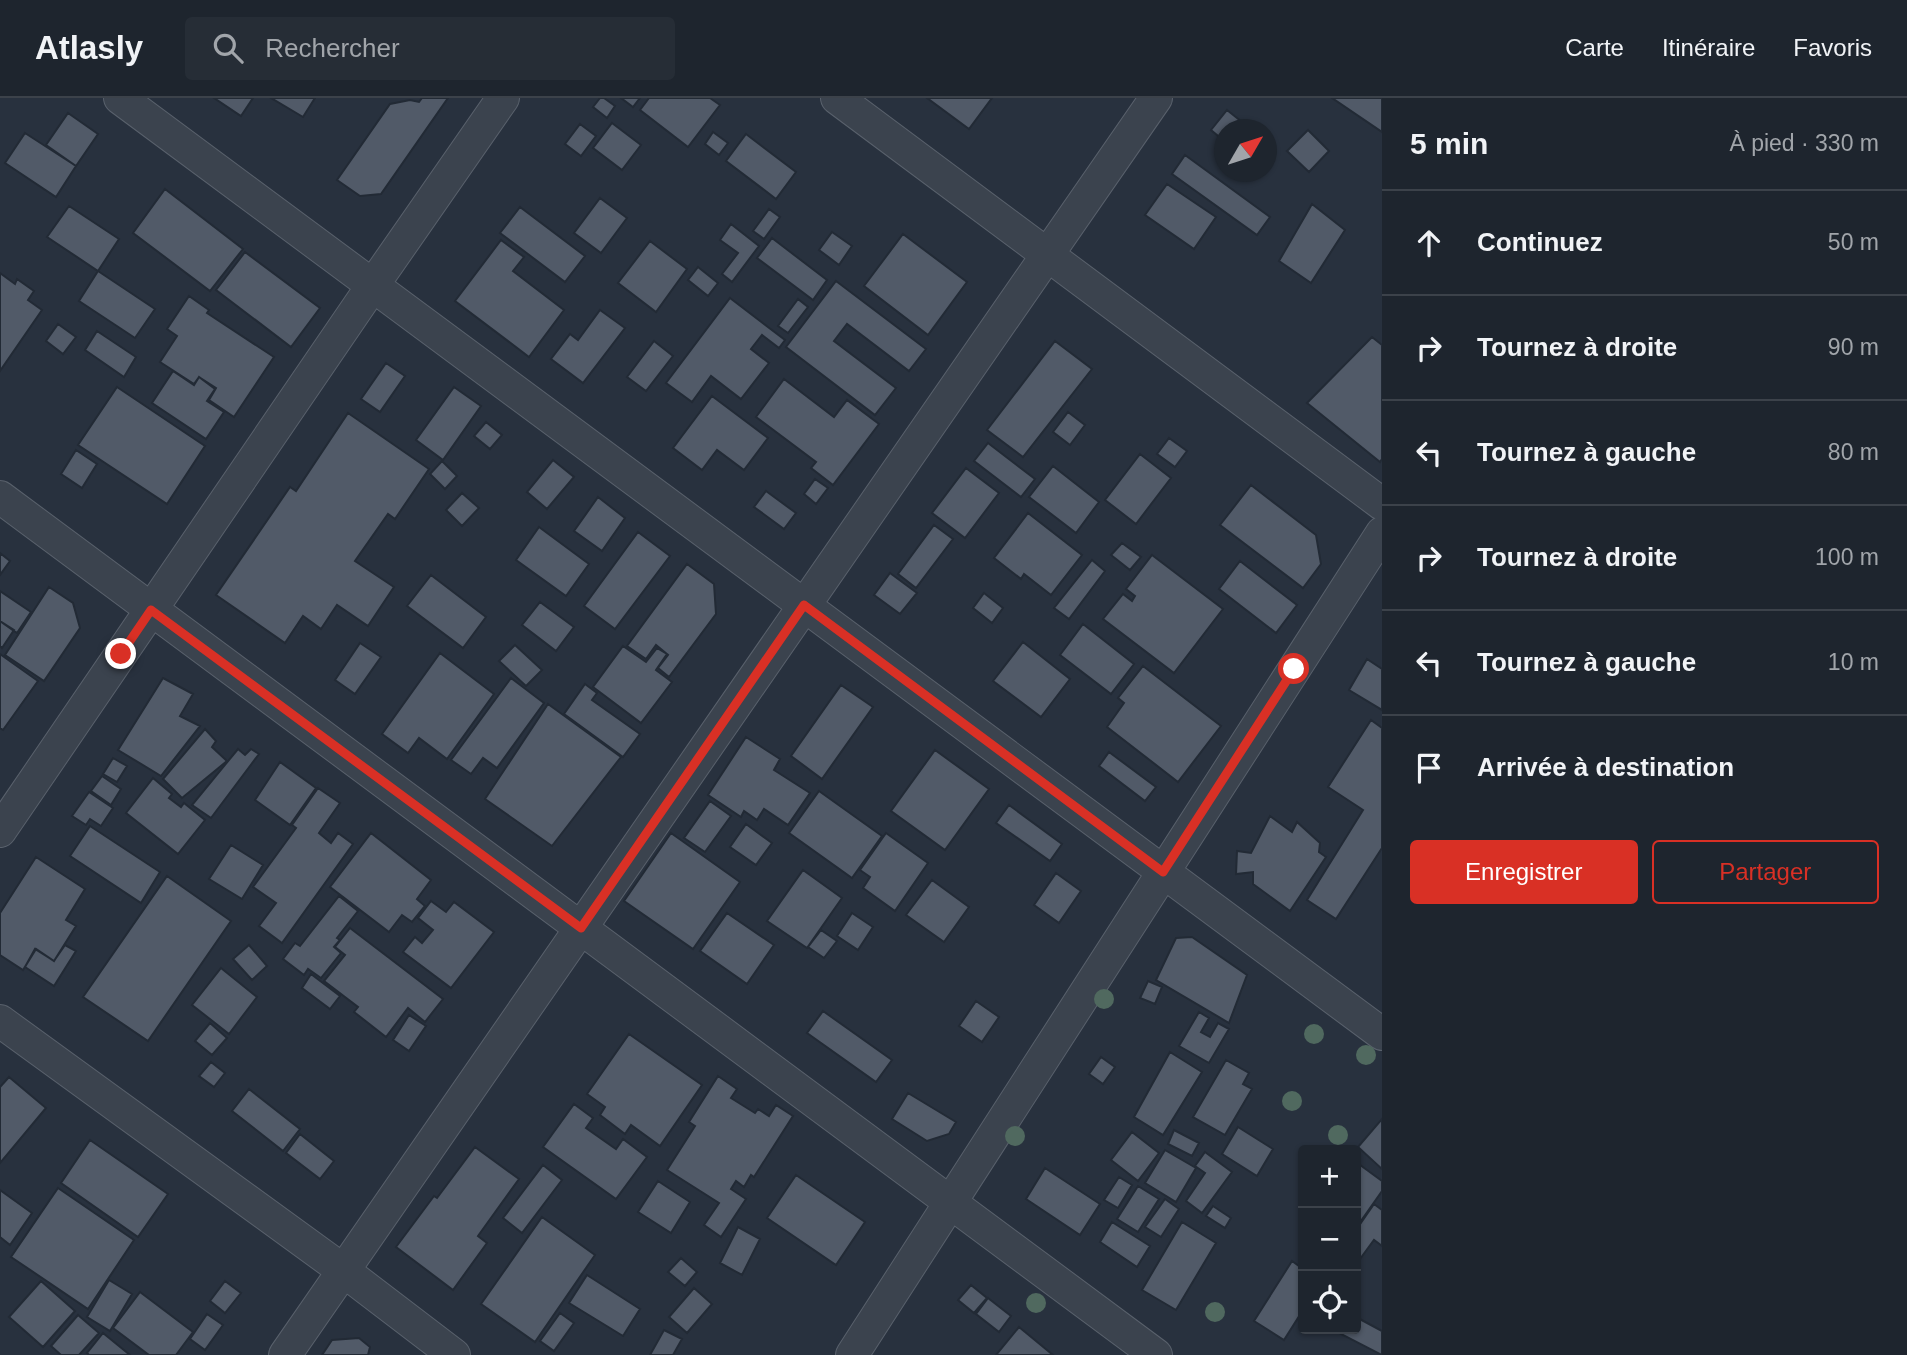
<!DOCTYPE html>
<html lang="fr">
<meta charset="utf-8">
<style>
body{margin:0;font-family:Helvetica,sans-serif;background:#262d36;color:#f1f3f6}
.controls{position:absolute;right:21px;bottom:21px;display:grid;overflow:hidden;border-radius:7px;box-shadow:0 2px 5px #0004}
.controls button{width:63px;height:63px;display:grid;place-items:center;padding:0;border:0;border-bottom:2px solid #3c424a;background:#1e252e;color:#f1f3f6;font:35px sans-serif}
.compass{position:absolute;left:1214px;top:21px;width:63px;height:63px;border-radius:50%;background:#1e252e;box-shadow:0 2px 5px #0004;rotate:51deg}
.stop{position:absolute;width:21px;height:21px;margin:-16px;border:5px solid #d93025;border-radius:50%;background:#fff}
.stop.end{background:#d93025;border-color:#fff;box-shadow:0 2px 7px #0008}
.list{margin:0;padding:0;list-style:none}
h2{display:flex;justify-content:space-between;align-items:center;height:91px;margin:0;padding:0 28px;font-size:30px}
h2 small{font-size:23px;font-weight:400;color:#a1a5aa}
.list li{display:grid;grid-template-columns:46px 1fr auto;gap:21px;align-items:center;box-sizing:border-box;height:105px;padding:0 28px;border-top:2px solid #3c424a}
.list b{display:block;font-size:26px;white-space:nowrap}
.list em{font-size:23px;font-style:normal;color:#a1a5aa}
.actions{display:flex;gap:14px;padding:21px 28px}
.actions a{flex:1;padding:16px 0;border:2px solid #d93025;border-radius:7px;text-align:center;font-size:24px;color:#d93025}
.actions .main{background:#d93025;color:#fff}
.icon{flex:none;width:38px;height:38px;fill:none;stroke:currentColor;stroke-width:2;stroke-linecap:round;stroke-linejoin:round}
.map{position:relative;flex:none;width:1382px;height:1257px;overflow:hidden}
header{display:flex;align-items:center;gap:42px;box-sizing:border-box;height:98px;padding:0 35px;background:#1e252e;border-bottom:2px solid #3c424a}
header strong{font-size:33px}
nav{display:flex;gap:38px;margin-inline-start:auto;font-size:24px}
.search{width:490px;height:63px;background:#262d36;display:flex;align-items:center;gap:18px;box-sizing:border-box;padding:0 24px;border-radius:7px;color:#a1a5aa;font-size:26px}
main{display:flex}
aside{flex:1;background:#1e252e}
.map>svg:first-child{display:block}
</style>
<header>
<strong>Atlasly</strong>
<div class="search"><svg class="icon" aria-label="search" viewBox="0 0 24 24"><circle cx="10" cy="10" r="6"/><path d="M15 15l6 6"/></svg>Rechercher</div>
<nav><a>Carte</a><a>Itinéraire</a><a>Favoris</a></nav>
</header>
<main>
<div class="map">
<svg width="1382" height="1257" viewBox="0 0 1382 1257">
<rect width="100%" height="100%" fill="#28313e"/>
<!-- building -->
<path fill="#515a68" stroke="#222a35" stroke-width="2" d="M214,0H253L241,18Z
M271,0H315L303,19Z
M422,0H448L381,96L360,98L337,82L390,6L410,2L419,4Z
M600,0H604L615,8L607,20L593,9Z
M621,0H640L633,9Z
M649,0H710L720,7L688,49L640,12Z
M927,0H992L969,31Z
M1332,0H1382V34Z
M1227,12L1252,32H1224V43L1211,32Z
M68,15L98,36L76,68L46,47Z
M612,25L641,47L622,72L593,50Z
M580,26L596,38L581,58L565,46Z
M1308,32L1329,53L1309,74L1287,53Z
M713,34L728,45L719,57L705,46Z
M25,35L76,68L56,99L5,65Z
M746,36L796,74L776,101L726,63Z
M1185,57L1270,119L1257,137L1172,76Z
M1167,86L1216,119L1194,151L1145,117Z
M165,91L243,151L210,193L133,135Z
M600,100L627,120L601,155L574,135Z
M1312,106L1345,132L1311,185L1279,163Z
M69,108L119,141L98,173L47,139Z
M520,109L585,158L565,184L500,135Z
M769,111L780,119L764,141L753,133Z
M731,126L759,148L732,184L722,176L738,155L720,142Z
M832,134L852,148L839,167L819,152Z
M903,136L967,184L928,237L864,188Z
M772,140L827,182L813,202L757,160Z
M501,142L524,159L513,173L564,212L529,259L455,203Z
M650,143L687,171L656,214L618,185Z
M245,154L320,210L291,249L216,192Z
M698,169L718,185L708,198L688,182Z
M98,173L155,211L135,240L79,203Z
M0,175L15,186L17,181L34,193L28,202L42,212L0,273Z
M836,183L926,251L909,273L847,226L834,243L896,290L875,317L786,249Z
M189,198L209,212L207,215L274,259L234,319L209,302L216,290L199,279L194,286L160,264L177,238L167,231Z
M730,200L785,242L779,250L762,237L751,251L769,265L741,301L711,278L692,304L666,285Z
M798,201L808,209L788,235L778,228Z
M600,212L625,230L583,285L551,261L570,236L578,242Z
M58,226L76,239L63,256L46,243Z
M97,233L136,259L124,279L85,252Z
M1372,239L1382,247V361L1380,364L1307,305Z
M654,243L673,258L646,293L627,279Z
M1055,243L1092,271L1023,359L987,332Z
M386,265L405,278L380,314L361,301Z
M173,273L194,287L199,279L215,291L207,303L224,314L206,341L152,305Z
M784,281L834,319L847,302L879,326L833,387L811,370L816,364L756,319Z
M117,289L205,348L167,406L78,347Z
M454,289L481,308L443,362L416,342Z
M712,298L768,340L744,372L717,352L702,372L673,350Z
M1068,314L1085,327L1070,347L1053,334Z
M348,315L429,371L395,421L388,416L355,463L394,489L368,528L337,507L321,531L303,518L285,545L216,497L290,389L296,393Z
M486,324L502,337L490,351L474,338Z
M1169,340L1187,353L1175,369L1157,356Z
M988,345L1035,381L1021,399L974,363Z
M76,352L97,366L82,390L61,376Z
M1140,356L1171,380L1136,426L1105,402Z
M553,362L574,379L547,411L527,394Z
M442,363L457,378L445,391L430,376Z
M1053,368L1099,404L1076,435L1029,399Z
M966,370L999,395L965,440L932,415Z
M815,381L828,390L816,406L804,396Z
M1251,387L1316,437L1321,466L1303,490L1220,427Z
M766,393L796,415L784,431L754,409Z
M462,395L479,410L462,428L446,412Z
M598,399L625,420L602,453L574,433Z
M1028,415L1082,457L1051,497L1024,476L1021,481L994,460Z
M934,427L953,441L916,490L898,476Z
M539,429L589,466L566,498L516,462Z
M638,434L670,458L615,531L584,508Z
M1122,445L1141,459L1130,472L1111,457Z
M0,455L10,463L0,477Z
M1152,457L1223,511L1174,575L1103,521L1123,496L1132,503L1135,498L1126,491Z
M1092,462L1105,473L1069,521L1054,510Z
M1240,463L1297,507L1276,535L1219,491Z
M687,466L714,486L716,516L669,579L658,570L668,557L656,547L646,561L627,548Z
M890,475L917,495L900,516L874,497Z
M431,477L486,519L463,550L407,508Z
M49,489L73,505L80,530L44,583L5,557Z
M0,493L31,514L17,535L0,523Z
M984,495L1003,510L992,525L973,510Z
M540,504L574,529L556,553L522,527Z
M0,523L14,532L2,550L0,548Z
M1083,526L1134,566L1111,596L1060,557Z
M1023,544L1070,581L1041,619L993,583Z
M360,545L381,559L355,596L335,582Z
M515,547L542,572L526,588L499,563Z
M623,548L646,564L657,550L667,556L656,572L672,584L641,625L593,589Z
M440,555L494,596L447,661L419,640L408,655L382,636Z
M0,556L38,583L3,632L0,630Z
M1367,561L1382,571V612L1349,592Z
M1143,568L1221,628L1178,684L1107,629L1124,605L1118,600Z
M163,580L193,596L180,618L200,628L161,678L118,652Z
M511,580L544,605L497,670L483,660L471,676L451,662Z
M585,586L597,595L592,602L640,636L623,659L564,616Z
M841,587L873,609L822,681L791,658Z
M548,606L621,659L552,748L485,701Z
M1371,622L1382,630V750L1336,821L1307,802L1363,712L1328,689Z
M205,631L216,643L212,649L227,663L182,700L163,681Z
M746,639L780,661L774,672L810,695L788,727L764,711L757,722L744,713L741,719L708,697Z
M238,651L245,657L251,651L259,656L211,720L192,707Z
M935,652L989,691L945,752L891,713Z
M1109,654L1156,689L1145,703L1099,668Z
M113,660L127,668L117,684L103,676Z
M280,664L316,690L290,727L255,702Z
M102,678L121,691L111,707L91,693Z
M153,680L172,696L169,700L181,709L184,705L205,722L178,756L126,715Z
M318,690L340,705L319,735L331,745L338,735L353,746L282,845L259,828L276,805L253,789L296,730L292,727Z
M819,693L882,738L852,780L789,735Z
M89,694L113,710L101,728L90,721L86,727L72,718Z
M710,703L731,718L705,754L684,740Z
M1009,707L1062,746L1050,763L996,725Z
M1270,718L1292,734L1297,724L1320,745L1319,754L1326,759L1290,813L1253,786V774L1236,776L1237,753L1251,755Z
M746,726L772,745L756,767L730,749Z
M90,728L160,774L141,805L70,758Z
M371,735L431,782L417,801L425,808L412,824L402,817L389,834L330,789Z
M671,735L740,784L693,851L624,803Z
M886,735L928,765L895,813L863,790L870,779L860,772Z
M231,747L263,767L242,801L209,781Z
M36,759L85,791L66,822L76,828L54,863L36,851L23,872L0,857V815Z
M803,772L842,800L807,850L767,823Z
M1056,775L1081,793L1059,825L1034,807Z
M167,778L231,823L148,943L83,899Z
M932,782L969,809L944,844L906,817Z
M339,798L358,813L337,840L340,842L334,849L341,855L321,880L308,871L304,877L283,861L295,845L300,848Z
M431,803L446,814L454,804L494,834L451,890L403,854L415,839L422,845L433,832L418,820Z
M727,815L774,847L747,886L700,853Z
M852,815L873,829L858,852L837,838Z
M350,830L443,901L425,924L408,910L386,939L354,914L358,909L324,883L345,857L335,849Z
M821,832L837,843L824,860L808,849Z
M1192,839L1247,877L1229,925L1156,882L1176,840Z
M65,847L76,853L54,888L25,869L35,851L54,863Z
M249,847L267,868L252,882L233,861Z
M221,870L257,899L229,936L192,907Z
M311,876L340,898L330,911L302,890Z
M1148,883L1162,889L1155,906L1140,900Z
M976,903L999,919L982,944L959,928Z
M823,913L892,962L876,984L807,935Z
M1199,914L1209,920L1201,934L1210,939L1218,925L1229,931L1209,965L1179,948Z
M409,917L426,928L409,953L393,942Z
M210,925L227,940L212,957L195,943Z
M629,936L702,987L660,1048L631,1027L625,1036L600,1017L605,1009L587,996Z
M1170,954L1202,974L1163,1037L1134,1019Z
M1101,959L1115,969L1103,986L1089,976Z
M1226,962L1249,975L1243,986L1252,991L1225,1037L1193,1019Z
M211,964L225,975L214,989L199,978Z
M718,978L737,991L731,1000L755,1015L758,1011L769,1018L776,1007L793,1018L754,1079L751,1077L744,1089L736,1083L731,1091L746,1101L721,1139L704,1127L719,1105L667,1072L695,1028L689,1024Z
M9,979L46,1010L0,1065V989Z
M249,991L300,1031L283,1053L232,1013Z
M908,995L956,1024L949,1036L927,1043L892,1021Z
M574,1006L593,1020L586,1030L616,1051L623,1041L647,1059L616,1101L543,1049Z
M1382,1021V1071L1358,1049Z
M1238,1029L1273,1051L1257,1078L1222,1056Z
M1174,1032L1199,1045L1192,1058L1168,1046Z
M1132,1034L1159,1055L1138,1083L1111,1062Z
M300,1036L334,1063L320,1081L286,1055Z
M90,1042L168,1096L138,1139L61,1085Z
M475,1049L519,1081L478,1138L487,1145L453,1192L396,1149L434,1098L437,1100Z
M1165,1052L1196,1070L1176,1104L1145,1085Z
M1205,1054L1232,1074L1202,1115L1186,1103L1205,1075L1195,1068Z
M1356,1064L1382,1083V1093L1356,1130Z
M543,1067L562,1082L522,1135L503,1120Z
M1045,1070L1100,1106L1080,1137L1026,1101Z
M796,1077L865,1124L836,1167L767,1120Z
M1119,1079L1132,1087L1118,1110L1104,1102Z
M658,1083L690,1104L671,1135L638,1114Z
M1138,1088L1159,1101L1138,1134L1117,1121Z
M58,1090L134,1142L88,1211L11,1159Z
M0,1092L32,1115L10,1147L0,1139Z
M1165,1101L1179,1111L1161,1139L1145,1129Z
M1374,1106L1382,1112V1148L1374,1142L1360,1161L1356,1159V1132Z
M1213,1108L1231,1120L1225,1130L1206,1118Z
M542,1119L595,1157L535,1244L481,1206Z
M1112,1124L1150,1148L1137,1169L1100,1144Z
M1182,1124L1216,1145L1176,1212L1142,1192Z
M738,1129L760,1141L742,1177L720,1165Z
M681,1160L697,1174L685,1188L668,1174Z
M1292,1163L1303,1171V1212L1284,1242L1254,1223Z
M587,1177L640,1211L623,1238L569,1205Z
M109,1182L132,1196L110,1233L87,1219Z
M41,1183L75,1213L43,1249L9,1219Z
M225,1183L241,1195L225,1215L210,1203Z
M971,1187L987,1200L974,1215L958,1202Z
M694,1190L712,1206L687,1235L669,1219Z
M140,1194L193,1234L176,1257H149L113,1230Z
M988,1200L1011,1218L999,1234L976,1216Z
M560,1215L574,1225L554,1253L540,1243Z
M207,1216L223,1227L205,1252L190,1241Z
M78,1217L99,1235L79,1257H61L51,1248Z
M1356,1219L1382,1233V1257L1339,1235L1342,1231H1356Z
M1019,1229L1053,1257H996Z
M664,1232L682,1241L673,1257H650Z
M103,1235L130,1257H89L87,1255Z
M359,1240L370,1249L368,1257H322L332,1242Z"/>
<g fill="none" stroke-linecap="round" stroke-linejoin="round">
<defs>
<path id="minor" d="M120,0L1382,936
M837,0L1382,406
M0,399L1156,1257
M0,733L373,187L503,0
M0,923L344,1173L454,1257
M285,1257L1156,0
M852,1257L1382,435"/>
</defs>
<!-- minor casing -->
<use href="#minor" stroke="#59616c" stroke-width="34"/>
<!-- minor -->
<use href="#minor" stroke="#3b434e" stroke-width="32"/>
</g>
<!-- trees -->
<g fill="#50695f">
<circle cx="1104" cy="901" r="10"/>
<circle cx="1314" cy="936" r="10"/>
<circle cx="1366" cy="957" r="10"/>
<circle cx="1292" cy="1003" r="10"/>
<circle cx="1338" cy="1037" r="10"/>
<circle cx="1015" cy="1038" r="10"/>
<circle cx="1036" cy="1205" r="10"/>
<circle cx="1215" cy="1214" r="10"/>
</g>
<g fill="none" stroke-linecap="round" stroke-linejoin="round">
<!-- route -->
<path stroke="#d93025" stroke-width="9" d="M121,556L151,512L581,830L804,507L1163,774L1294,571"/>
</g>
</svg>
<div class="controls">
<button>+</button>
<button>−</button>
<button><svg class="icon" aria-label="locate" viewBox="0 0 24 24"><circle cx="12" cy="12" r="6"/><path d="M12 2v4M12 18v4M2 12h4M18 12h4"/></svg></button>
</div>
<svg class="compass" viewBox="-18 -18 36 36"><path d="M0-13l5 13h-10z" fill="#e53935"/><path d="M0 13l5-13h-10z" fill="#a1a5aa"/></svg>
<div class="stop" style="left:1294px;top:571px"></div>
<div class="stop end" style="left:121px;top:556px"></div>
</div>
<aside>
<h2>5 min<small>À pied · 330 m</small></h2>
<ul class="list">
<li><svg class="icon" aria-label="ahead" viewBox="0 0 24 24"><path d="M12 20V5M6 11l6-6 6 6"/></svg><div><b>Continuez</b></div><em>50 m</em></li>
<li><svg class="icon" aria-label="right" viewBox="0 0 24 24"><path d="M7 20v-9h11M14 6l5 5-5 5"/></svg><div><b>Tournez à droite</b></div><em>90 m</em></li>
<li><svg class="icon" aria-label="left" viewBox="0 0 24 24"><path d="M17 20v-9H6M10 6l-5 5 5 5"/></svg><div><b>Tournez à gauche</b></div><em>80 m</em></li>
<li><svg class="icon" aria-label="right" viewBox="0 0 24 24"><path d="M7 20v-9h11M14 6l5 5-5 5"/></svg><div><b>Tournez à droite</b></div><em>100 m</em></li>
<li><svg class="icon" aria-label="left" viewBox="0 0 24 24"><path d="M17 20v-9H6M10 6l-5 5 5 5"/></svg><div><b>Tournez à gauche</b></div><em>10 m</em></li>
<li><svg class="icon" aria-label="arrive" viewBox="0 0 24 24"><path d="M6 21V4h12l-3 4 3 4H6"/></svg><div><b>Arrivée à destination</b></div></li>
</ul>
<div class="actions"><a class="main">Enregistrer</a><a>Partager</a></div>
</aside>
</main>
